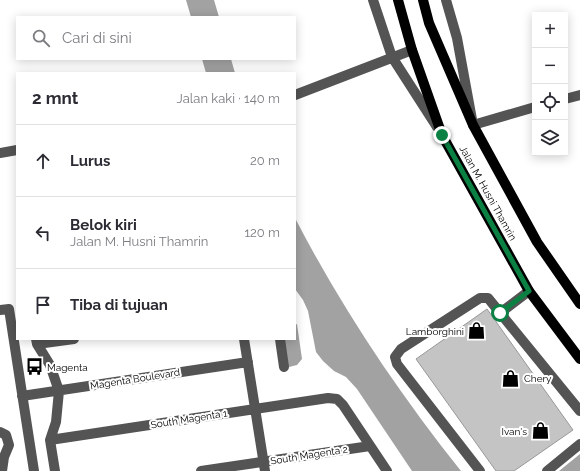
<!DOCTYPE html>
<html lang="id">
<meta charset="utf-8">
<style>
body{margin:0;font-family:Raleway,sans-serif;background:#f2f2f3;color:#2b2b33}
.controls{position:absolute;right:12px;top:12px;display:grid;overflow:hidden;border-radius:0px;box-shadow:0 2px 10px #0003}
.controls button{width:36px;height:36px;display:grid;place-items:center;padding:0;border:0;border-bottom:1px solid #e1e1e2;background:#fff;color:#2b2b33;font:20px sans-serif}
.stop{position:absolute;width:12px;height:12px;margin:-9px;border:3px solid #0b8043;border-radius:50%;background:#fff}
.stop.end{background:#0b8043;border-color:#fff;box-shadow:0 1px 4px #0008}
.list{margin:0;padding:0;list-style:none}
h2{display:flex;justify-content:space-between;align-items:center;height:52px;margin:0;padding:0 16px;font-size:17px}
h2 small{font-size:13px;font-weight:400;color:#7c7c81}
.list li{display:grid;grid-template-columns:26px 1fr auto;gap:12px;align-items:center;box-sizing:border-box;height:72px;padding:0 16px;border-top:1px solid #e1e1e2}
.list b{display:block;font-size:15px;white-space:nowrap}
.list p{margin:0;font-size:13px;white-space:nowrap;color:#7c7c81}
.list em{font-size:13px;font-style:normal;color:#7c7c81}
.icon{flex:none;width:22px;height:22px;fill:none;stroke:currentColor;stroke-width:2;stroke-linecap:round;stroke-linejoin:round}
.map{position:relative;flex:none;width:580px;height:471px;overflow:hidden}
.search{position:absolute;background:#fff;box-shadow:0 2px 10px #0003;left:16px;top:16px;width:280px;height:44px;display:flex;align-items:center;gap:10px;box-sizing:border-box;padding:0 14px;border-radius:0px;color:#7c7c81;font-size:15px}
.panel{position:absolute;background:#fff;box-shadow:0 2px 10px #0003;left:16px;top:72px;width:280px;height:268px;border-radius:0px}
.map>svg:first-child{display:block}
</style>
<div class="map">
<svg width="580" height="471" viewBox="0 0 580 471">
<rect width="100%" height="100%" fill="#fff"/>
<!-- water -->
<path fill="#a2a2a2" d="M186,0H214L219,17H191Z
M202,59H231L235,73H206Z
M295,218C341,307 398,392 461,471H412L357,389L346,377L334,371L323,361L316,352L308,311L303,300L295,289Z
M297,324L302,359L297,365L289,367L286,365L283,339H295V325Z
M580,454V471H559Z"/>
<!-- building -->
<path fill="#c4c4c4" stroke="#989898" d="M487,309L573,430L514,471H496L416,359Z"/>
<g fill="none" stroke-linecap="round" stroke-linejoin="round">
<!-- minor -->
<path stroke="#545454" stroke-width="10" d="M373,0L392,57L437,127
M446,0L457,38L473,125L535,107
M295,95L412,50
M565,99L580,95
M0,153L17,150
M0,310L9,309L34,471
M500,313L529,291
M36,339L37,344L50,365L59,391L56,422L50,440L55,471
M244,339L265,471
M280,339L284,367
M37,344L74,339
M22,396L248,362
M0,432L6,435L9,445L4,457L2,471
M50,440L328,398L337,399L343,405L387,471
M201,471L370,446
M480,471L397,364L395,357L401,349L480,298H488L580,411
M547,471L580,444"/>
<!-- major -->
<path stroke="#000" stroke-width="10" d="M398,0L412,50L442,135L529,291L580,359
M423,0L429,23L473,125L537,242L580,304"/>
</g>
<g fill="none" stroke-linecap="round" stroke-linejoin="round">
<!-- route -->
<path stroke="#0b8043" stroke-width="5" d="M442,135L529,291L500,313"/>
</g>
<!-- icons -->
<defs>
<symbol id="shop-bare" viewBox="-9 -9 18 18"><path d="M-5-2.5h2.3a2.7 3.5 0 0 1 5.4 0H5L5.5 6h-11ZM-1.5-2.5h3a1.5 2.3 0 0 0-3 0Z" fill="#000" stroke="#fff" stroke-width="2.5" paint-order="stroke"/></symbol>
<symbol id="bus-bare" viewBox="-9 -9 18 18"><path d="M-5-6H5V4H4V6H2V4H-2V6H-4V4H-5ZM-3.5-4V0h7V-4ZM-3.5 1.2v1.5H-2V1.2ZM2 1.2v1.5H3.5V1.2Z" fill="#000" stroke="#fff" stroke-width="2.5" paint-order="stroke"/></symbol>
</defs>
<g fill-rule="evenodd">
<use href="#shop-bare" x="464" y="318" width="25" height="25"/>
<use href="#bus-bare" x="22" y="354" width="25" height="25"/>
<use href="#shop-bare" x="498" y="366" width="25" height="25"/>
<use href="#shop-bare" x="528" y="418" width="25" height="25"/>
</g>
<g text-anchor="middle" dominant-baseline="central" stroke-width="4" stroke-linejoin="round" paint-order="stroke">
<!-- street labels -->
<g font-size="10" fill="#000" stroke="#fff">
<text transform="translate(488 193) rotate(61)">Jalan M. Husni Thamrin</text>
<text transform="translate(135 379) rotate(-9)">Magenta Boulevard</text>
<text transform="translate(189 419) rotate(-9)">South Magenta 1</text>
<text transform="translate(309 455) rotate(-9)">South Magenta 2</text>
</g>
<!-- poi labels -->
<g font-size="10" fill="#000" stroke="#fff" text-anchor="end">
<text x="464" y="331">Lamborghini</text>
<text x="47" y="367" text-anchor="start">Magenta</text>
<text x="524" y="378" text-anchor="start">Chery</text>
<text x="527" y="431">Ivan's</text>
</g>
</g>
</svg>
<div class="controls">
<button>+</button>
<button>−</button>
<button><svg class="icon" aria-label="locate" viewBox="0 0 24 24"><circle cx="12" cy="12" r="6"/><path d="M12 2v4M12 18v4M2 12h4M18 12h4"/></svg></button>
<button><svg class="icon" aria-label="layers" viewBox="0 0 24 24"><path d="M12 4l9 5-9 5-9-5zM3 14l9 5 9-5"/></svg></button>
</div>
<div class="stop" style="left:500px;top:313px"></div>
<div class="stop end" style="left:442px;top:135px"></div>
<div class="search"><svg class="icon" aria-label="search" viewBox="0 0 24 24"><circle cx="10" cy="10" r="6"/><path d="M15 15l6 6"/></svg>Cari di sini</div>
<section class="panel">
<h2>2 mnt<small>Jalan kaki · 140 m</small></h2>
<ul class="list">
<li><svg class="icon" aria-label="ahead" viewBox="0 0 24 24"><path d="M12 20V5M6 11l6-6 6 6"/></svg><div><b>Lurus</b></div><em>20 m</em></li>
<li><svg class="icon" aria-label="left" viewBox="0 0 24 24"><path d="M17 20v-9H6M10 6l-5 5 5 5"/></svg><div><b>Belok kiri</b><p>Jalan M. Husni Thamrin</p></div><em>120 m</em></li>
<li><svg class="icon" aria-label="arrive" viewBox="0 0 24 24"><path d="M6 21V4h12l-3 4 3 4H6"/></svg><div><b>Tiba di tujuan</b></div></li>
</ul>
</section>
</div>
